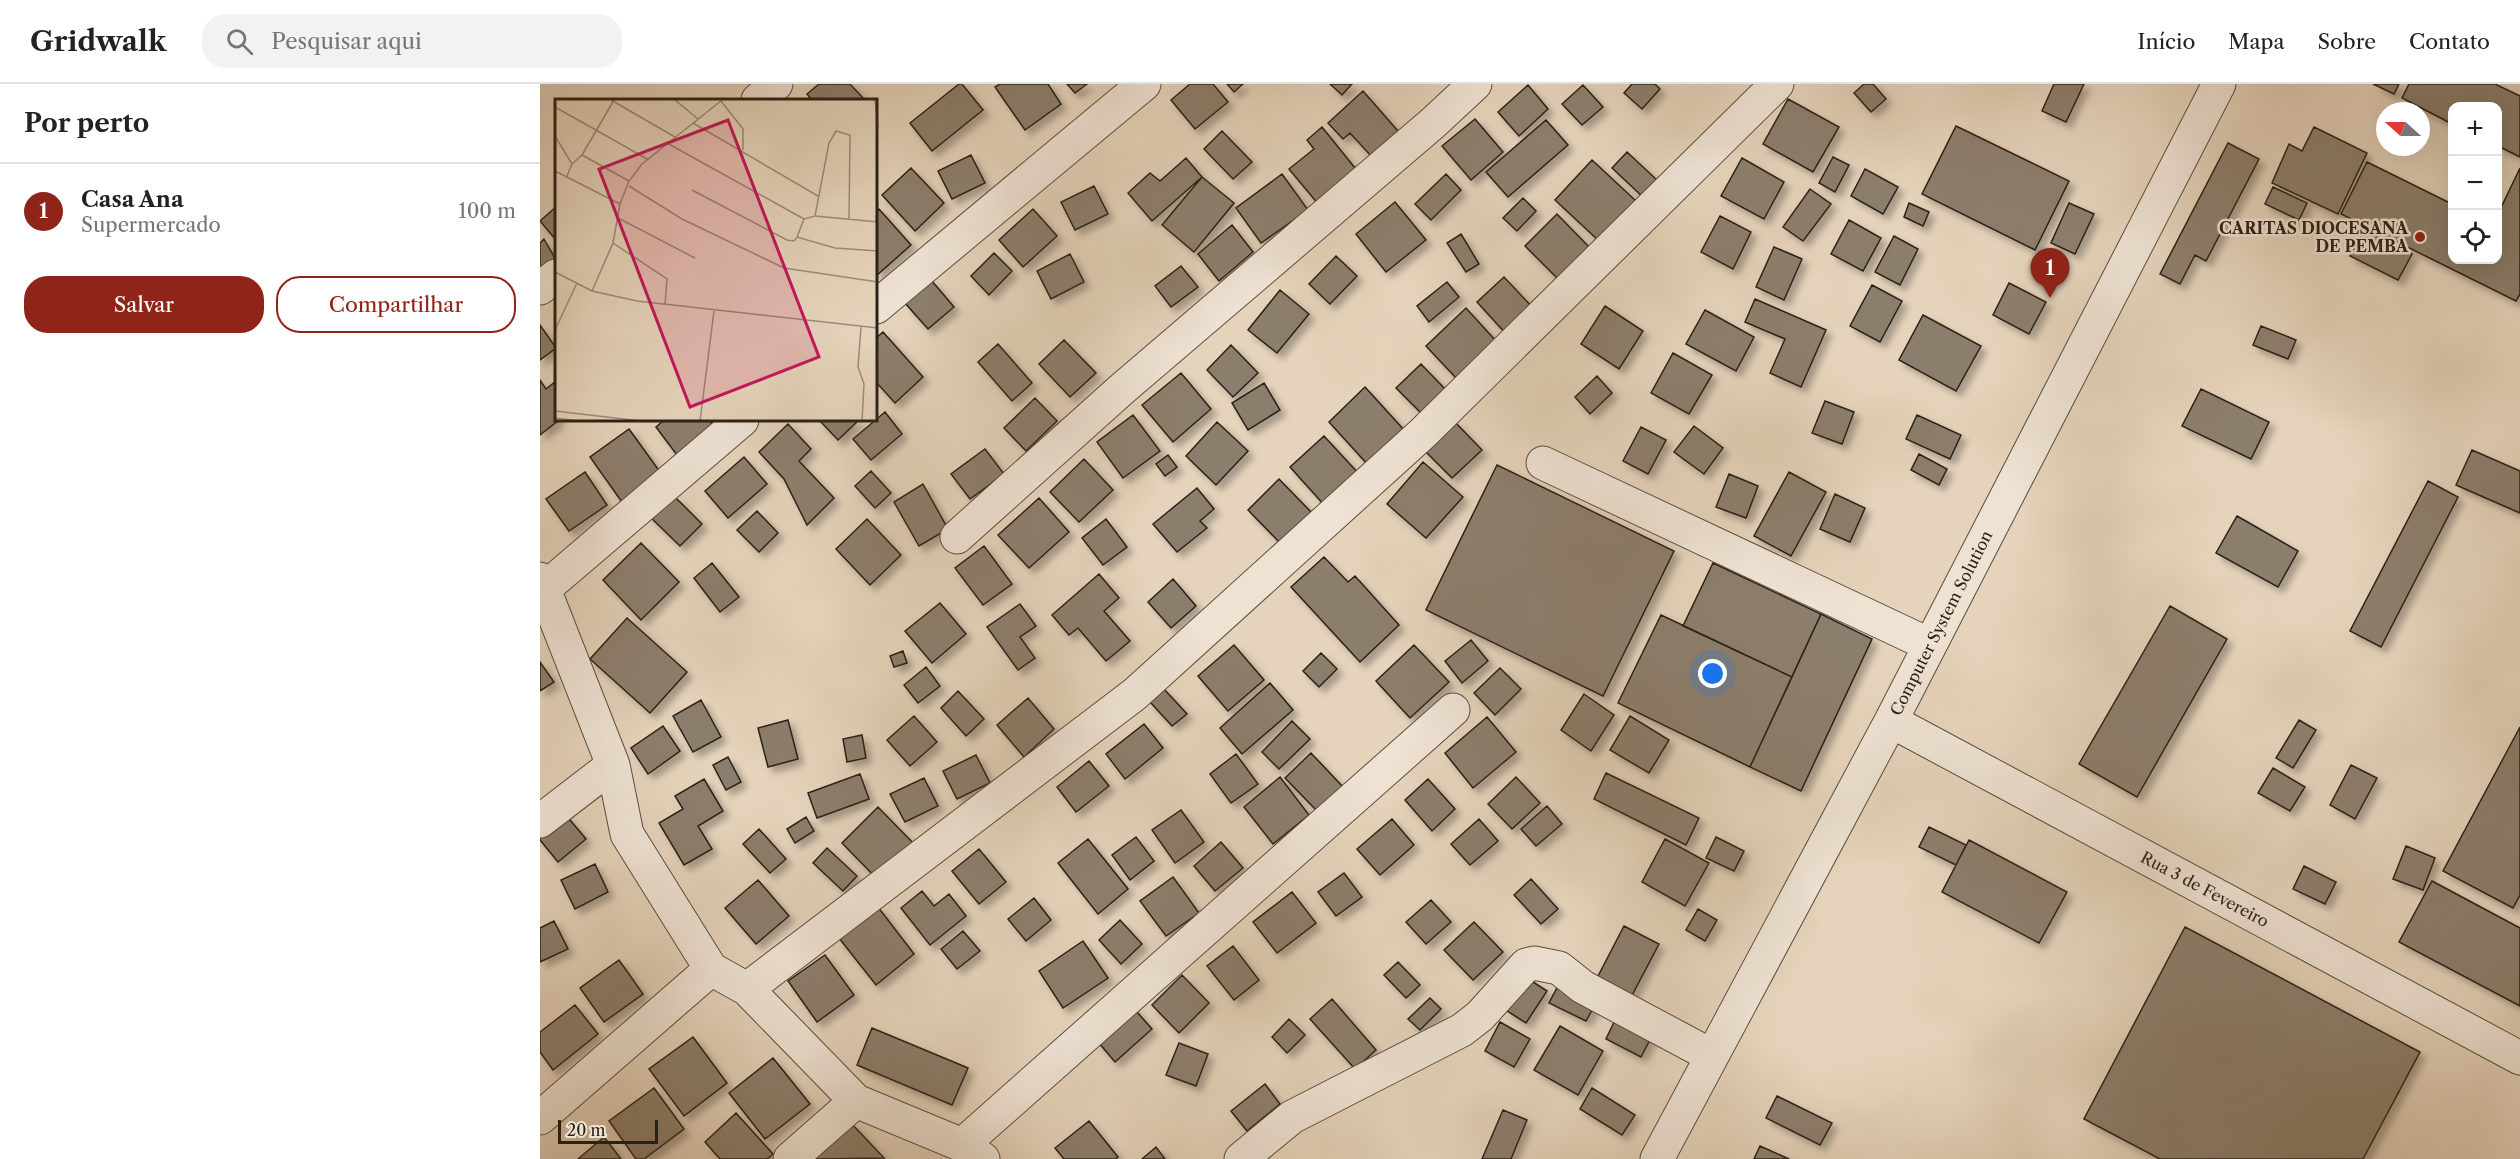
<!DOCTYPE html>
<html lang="pt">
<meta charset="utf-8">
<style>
body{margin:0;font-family:"Libre Caslon Text",serif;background:#f2f2f2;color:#222}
.controls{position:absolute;right:18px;top:18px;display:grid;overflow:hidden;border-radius:12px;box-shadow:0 6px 24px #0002}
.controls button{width:54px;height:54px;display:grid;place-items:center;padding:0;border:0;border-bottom:2px solid #e0e0e0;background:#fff;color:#222;font:30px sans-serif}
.compass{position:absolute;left:1836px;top:18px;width:54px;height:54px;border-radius:50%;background:#fff;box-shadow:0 6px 24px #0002;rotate:291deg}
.scale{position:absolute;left:18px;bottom:15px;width:100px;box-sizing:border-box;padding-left:6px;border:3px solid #2b2216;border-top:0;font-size:16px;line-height:21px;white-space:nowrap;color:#2b2216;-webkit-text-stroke:4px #eee2d3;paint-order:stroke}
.you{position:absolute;left:1173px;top:590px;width:21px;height:21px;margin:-15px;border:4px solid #fff;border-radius:50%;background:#1a73e8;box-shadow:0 0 0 9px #1a73e833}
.badge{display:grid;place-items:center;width:39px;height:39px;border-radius:50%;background:#8f2418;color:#fff;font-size:20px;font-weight:700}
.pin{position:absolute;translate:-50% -50px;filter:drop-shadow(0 2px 3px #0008)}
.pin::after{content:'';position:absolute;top:32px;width:21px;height:18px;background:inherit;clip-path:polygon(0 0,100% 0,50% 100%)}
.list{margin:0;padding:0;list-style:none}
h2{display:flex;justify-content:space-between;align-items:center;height:78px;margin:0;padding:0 24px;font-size:26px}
h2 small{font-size:20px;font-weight:400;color:#767676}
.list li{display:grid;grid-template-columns:39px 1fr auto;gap:18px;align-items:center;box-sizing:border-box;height:96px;padding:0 24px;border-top:2px solid #e0e0e0}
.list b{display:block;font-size:22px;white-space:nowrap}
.list p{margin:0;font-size:20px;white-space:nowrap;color:#767676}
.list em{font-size:20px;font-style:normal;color:#767676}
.actions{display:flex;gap:12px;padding:18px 24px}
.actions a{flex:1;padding:14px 0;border:2px solid #8f2418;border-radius:24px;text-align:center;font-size:21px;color:#8f2418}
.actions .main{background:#8f2418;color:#fff}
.icon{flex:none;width:33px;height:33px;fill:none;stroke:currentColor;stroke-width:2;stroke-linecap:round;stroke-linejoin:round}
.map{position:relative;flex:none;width:1980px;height:1075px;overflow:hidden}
header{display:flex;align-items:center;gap:36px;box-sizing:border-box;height:84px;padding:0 30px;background:#fff;border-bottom:2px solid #e0e0e0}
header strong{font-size:28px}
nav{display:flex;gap:33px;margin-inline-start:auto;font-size:21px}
.search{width:420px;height:54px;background:#f2f2f2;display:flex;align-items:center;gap:15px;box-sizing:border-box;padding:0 21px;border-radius:24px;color:#767676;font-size:22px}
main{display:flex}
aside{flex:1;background:#fff}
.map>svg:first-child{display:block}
</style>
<header>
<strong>Gridwalk</strong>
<div class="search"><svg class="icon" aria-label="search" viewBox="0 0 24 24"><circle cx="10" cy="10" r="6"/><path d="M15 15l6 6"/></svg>Pesquisar aqui</div>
<nav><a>Início</a><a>Mapa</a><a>Sobre</a><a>Contato</a></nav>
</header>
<main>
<aside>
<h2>Por perto<small></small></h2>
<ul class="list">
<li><span class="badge">1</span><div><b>Casa Ana</b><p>Supermercado</p></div><em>100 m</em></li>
</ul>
<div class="actions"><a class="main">Salvar</a><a>Compartilhar</a></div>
</aside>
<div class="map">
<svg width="1980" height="1075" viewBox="0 0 1980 1075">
<defs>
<filter id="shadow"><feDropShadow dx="5.5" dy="5.5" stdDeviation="3" flood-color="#0004"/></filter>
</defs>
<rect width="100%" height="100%" fill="#e5d3bb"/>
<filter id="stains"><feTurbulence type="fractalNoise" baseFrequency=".00333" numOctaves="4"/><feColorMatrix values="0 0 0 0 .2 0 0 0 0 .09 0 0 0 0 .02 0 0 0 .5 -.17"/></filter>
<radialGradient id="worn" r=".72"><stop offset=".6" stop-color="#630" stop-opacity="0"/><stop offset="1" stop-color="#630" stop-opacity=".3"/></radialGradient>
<!-- building -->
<path fill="#8c7e6c" stroke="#2b2216" stroke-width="1.5" filter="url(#shadow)" d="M279,0H310L324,15L272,16L267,10Z
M419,0H422L443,26L392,67L370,39Z
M460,0H508L521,20L485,46L455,3Z
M527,0H547L535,9Z
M650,0H673L688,18L655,45L631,16Z
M687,0H703L694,8Z
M790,0H812L802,11Z
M1092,0H1115L1120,5L1102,25L1084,9Z
M1324,0H1333L1346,15L1331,28L1314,9Z
M1514,0H1544L1526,38L1502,27Z
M1833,0H1859L1854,10Z
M1869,0H1955L1980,12V73L1958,62V22H1912V40L1862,14Z
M988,1L1008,25L979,52L958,28Z
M1043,1L1063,23L1042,41L1022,20Z
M823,7L858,47L831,72L810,49L803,55L788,39Z
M1248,15L1299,43L1273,88L1223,60Z
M935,35L963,68L931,96L902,62Z
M1006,36L1028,61L968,113L946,88Z
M1416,42L1529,97L1495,166L1382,110Z
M782,43L819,89L779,121L749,85L774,65L767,56Z
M1774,43L1827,69L1798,130L1732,99L1749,60L1762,67Z
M682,47L712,78L693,95L664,65Z
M1688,59L1719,75L1666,177L1655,171L1640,200L1620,190Z
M1087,68L1119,98L1104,114L1072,84Z
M431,71L445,99L412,115L398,87Z
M1293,73L1309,81L1295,108L1279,99Z
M646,74L662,93L612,137L588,109L610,89L620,97Z
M1202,74L1244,98L1224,135L1181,112Z
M1052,76L1096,117L1059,157L1015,116Z
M1827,78L1912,120V176H1958V130L1980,84V210L1976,217L1801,130Z
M371,84L404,119L375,147L342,111Z
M1325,85L1358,103L1343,130L1311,112Z
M742,90L768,126L721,159L696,124Z
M906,90L921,106L891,136L875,120Z
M662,93L694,119L654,168L622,141Z
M554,102L568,130L535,146L521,118Z
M1733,103L1767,119L1759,136L1725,120Z
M1270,105L1291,120L1263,157L1243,143Z
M983,114L996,127L977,147L963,134Z
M855,118L886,156L846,188L816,150Z
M1369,119L1389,128L1383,142L1364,133Z
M1529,119L1554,130L1535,170L1511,159Z
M16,123V156L0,137Z
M339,125L371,161L336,192V128Z
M493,125L517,152L483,183L459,156Z
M1017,130L1050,164L1018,195L985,162Z
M1180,132L1211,148L1193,185L1161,168Z
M1309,136L1341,154L1323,187L1291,170Z
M692,141L713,168L679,197L658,170Z
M1824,146L1872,170L1858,196L1810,172Z
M921,150L939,180L926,188L907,159Z
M1354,152L1378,165L1360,201L1335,188Z
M4,155L16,176L0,193V159Z
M1234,163L1262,175L1244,216L1216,203Z
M454,169L472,187L449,211L431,192Z
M530,170L544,198L511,215L497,187Z
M796,172L817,192L790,220L769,200Z
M641,182L658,203L631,223L615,202Z
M964,193L995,226L967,251L937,218Z
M392,197L414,223L388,245L365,219Z
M907,198L919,213L889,238L877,222Z
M1469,199L1506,218L1489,250L1453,231Z
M1332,201L1362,217L1340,258L1310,242Z
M740,206L769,230L737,269L708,246Z
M1215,215L1286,246L1261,303L1230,289L1245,255L1205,238Z
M1065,222L1103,247L1079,285L1041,260Z
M926,224L956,257L916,294L886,262Z
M1165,226L1214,253L1196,287L1146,260Z
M1383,231L1441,262L1416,307L1359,276Z
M0,241L16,264L0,276Z
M1721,242L1756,256L1748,275L1713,261Z
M343,248L383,293L355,319L336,298V254Z
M524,256L556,289L530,313L499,280Z
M458,260L492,299L472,317L438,278Z
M691,261L718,289L693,313L667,286Z
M1133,269L1172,291L1149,330L1111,309Z
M881,280L907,307L883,331L856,304Z
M641,289L671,325L633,358L602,321Z
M1057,292L1072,309L1050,330L1035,313Z
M0,296L6,305L16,297V336H19L0,351Z
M724,299L740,326L708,346L692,319Z
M825,303L865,347L828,381L789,338Z
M1661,305L1729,338L1711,375L1642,342Z
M495,314L517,337L486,367L464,344Z
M1285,317L1314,328L1302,360L1272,349Z
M345,328L362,350L331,376L313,355Z
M593,331L620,367L583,394L557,358Z
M1377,331L1421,351L1410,375L1366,355Z
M124,336H169L177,346L140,375L116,343Z
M279,336H319L298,356Z
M914,337L942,366L912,394L884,366Z
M677,338L708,367L676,401L646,372Z
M248,340L271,365L259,377L294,414L267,441L244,395L219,368Z
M1154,342L1183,364L1164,390L1134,368Z
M1101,343L1126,356L1108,390L1083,377Z
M89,345L123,392L84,421L50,373Z
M784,352L819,390L785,422L750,383Z
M445,365L464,390L430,415L411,390Z
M1932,366L1980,387V429L1916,401Z
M1379,370L1407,385L1399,401L1371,386Z
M628,371L637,383L625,392L616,380Z
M204,373L227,400L188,434L165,407Z
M544,375L573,406L539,438L510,408Z
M883,378L923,413L886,454L847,420Z
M957,381L1134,467L1063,612L886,526Z
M331,387L351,409L335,424L315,402Z
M45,388L67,421L29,447L6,415Z
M1249,388L1286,408L1251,472L1214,452Z
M1189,390L1218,402L1206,434L1176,423Z
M739,395L772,429L741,460L708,426Z
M1888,397L1918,413L1841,563L1810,547Z
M383,400L408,445L379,462L354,418Z
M657,404L674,425L660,437L667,444L637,468L613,440Z
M1295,410L1325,424L1310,458L1280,445Z
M136,414L162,440L140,462L107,430Z
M499,414L529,448L489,484L458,451Z
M217,427L238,449L219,468L197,446Z
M1697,432L1758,467L1738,503L1676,469Z
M327,435L361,471L330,501L296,465Z
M566,435L587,463L563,481L542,454Z
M101,459L139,498L101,536L63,496Z
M444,462L472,500L443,521L415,484Z
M784,473L808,498L815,492L859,541L820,578L751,503Z
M172,479L199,513L180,528L154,494Z
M1173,479L1281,530L1252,593L1143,542Z
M559,490L579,514L564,527L590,557L566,577L538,544L529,551L512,531Z
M633,495L656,522L631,544L608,518Z
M400,519L426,550L392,579L365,547Z
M480,520L496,542L480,553L495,574L478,586L447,543Z
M1630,522L1687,555L1597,713L1539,680Z
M1281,530L1332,555L1261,707L1210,683Z
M1121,531L1252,593L1210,683L1078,619Z
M87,534L147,588L110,629L50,575Z
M931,556L948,577L922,599L905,577Z
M694,561L724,596L688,627L658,592Z
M874,561L909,598L870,634L836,597Z
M363,567L367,579L354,583L350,572Z
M781,569L797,585L779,603L763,587Z
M0,578L14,598L0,607Z
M386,583L400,602L378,619L364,601Z
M960,584L981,605L955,631L934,609Z
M730,599L753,626L702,670L680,644Z
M624,605L647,630L632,642L610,618Z
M418,607L444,635L426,652L401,624Z
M1044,610L1074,631L1051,667L1021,646Z
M488,614L514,645L484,673L457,641Z
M161,616L181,653L153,668L133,632Z
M374,632L397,658L370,682L347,656Z
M1090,632L1129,656L1109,689L1070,666Z
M947,633L976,668L933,704L905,669Z
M248,636L258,675L228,683L218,644Z
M1759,636L1776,646L1753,684L1736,674Z
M752,637L770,655L739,685L722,668Z
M604,640L623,664L585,695L566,670Z
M123,642L140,667L108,690L91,664Z
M1980,643V811L1973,824L1903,787Z
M322,651L326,674L307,678L303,655Z
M771,669L803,703L777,727L745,694Z
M696,670L718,700L691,719L670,690Z
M436,671L450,699L417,715L403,687Z
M188,673L201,698L186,706L173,681Z
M549,677L569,702L536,728L517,703Z
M1811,681L1837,694L1815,735L1790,721Z
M1733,684L1765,703L1750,727L1718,709Z
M1066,689L1159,734L1146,761L1054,715Z
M320,690L329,715L277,734L268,709Z
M740,693L769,731L733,760L704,723Z
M976,693L1000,719L972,745L948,720Z
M384,694L398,722L365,738L350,710Z
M164,695L183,727L158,742L172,765L144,781L119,739L143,725L135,712Z
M888,695L915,725L892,747L865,716Z
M1007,722L1022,740L996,762L981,745Z
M338,723L375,761L339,797L302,759Z
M641,726L664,758L635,779L612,746Z
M25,730L46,755L18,778L0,756V751Z
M266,733L274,747L255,759L247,745Z
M852,735L874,761L840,791L817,765Z
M939,735L958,757L930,781L911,760Z
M1389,743L1426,761L1416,781L1379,763Z
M219,745L246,775L230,789L203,760Z
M596,753L614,777L590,796L572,771Z
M1176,753L1204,767L1194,787L1166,774Z
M548,755L588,805L558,830L518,779Z
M1125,755L1169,779L1145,822L1102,798Z
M1429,756L1527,808L1499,859L1402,808Z
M681,758L703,784L675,807L654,782Z
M1866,762L1895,774L1883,806L1853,795Z
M287,764L317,792L303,807L273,779Z
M439,765L466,798L439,820L412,787Z
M55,780L68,808L35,825L21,796Z
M1764,782L1796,798L1785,820L1753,805Z
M804,789L822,813L796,832L778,808Z
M633,793L659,829L626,852L600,817Z
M991,795L1018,825L1001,840L974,811Z
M218,796L249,832L216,860L185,824Z
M1892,797L1980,844V922L1859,858Z
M382,807L394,822L409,810L426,832L390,861L361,824Z
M752,808L776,839L737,869L713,838Z
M494,814L511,836L486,857L468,835Z
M891,816L911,838L886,860L866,838Z
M338,823L374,870L336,901L299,854Z
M1158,825L1177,836L1165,857L1146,846Z
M580,836L602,860L581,880L559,856Z
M14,837L28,865L0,878V844Z
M934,838L963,868L933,896L904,866Z
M1084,842L1119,860L1089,917L1055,898Z
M1645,843L1880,968L1823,1075H1620L1544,1035Z
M423,847L440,867L417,885L401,865Z
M543,857L568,894L523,924L499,887Z
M693,862L719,896L694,916L667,882Z
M285,871L314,911L277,938L248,897Z
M79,876L103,910L64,938L40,904Z
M858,878L880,901L866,914L844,891Z
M642,891L669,919L639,949L612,921Z
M987,894L1007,907L986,939L967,927Z
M1020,898L1057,917L1046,937L1009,919Z
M583,912L612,945L575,978L547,945Z
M890,914L901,925L880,946L868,935Z
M792,915L836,966L815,985L770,935Z
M35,921L58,950L13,986L0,968V948Z
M1077,932L1113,950L1101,973L1066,955Z
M749,935L765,951L747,969L732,953Z
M960,938L990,955L974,983L945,967Z
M1020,942L1063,967L1038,1011L994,986Z
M332,944L428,984L412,1021L317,981Z
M153,953L187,999L144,1032L109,985Z
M639,959L668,970L656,1002L626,991Z
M233,974L270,1020L225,1055L189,1009Z
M725,1000L740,1020L707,1047L691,1027Z
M114,1004L144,1045L104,1075H96L69,1037Z
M1052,1004L1095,1031L1082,1051L1040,1025Z
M1237,1012L1292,1039L1280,1061L1226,1034Z
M963,1026L987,1036L971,1075H942Z
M196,1029L233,1070L227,1075H180L165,1058Z
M549,1037L578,1073L576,1075H524L515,1064Z
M311,1039L344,1074L276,1075L275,1073Z
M64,1053L81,1075H38Z
M1220,1062L1249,1075H1214Z
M616,1063L625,1075H602Z"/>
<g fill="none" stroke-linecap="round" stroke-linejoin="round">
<defs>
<path id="minor" d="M218,16L236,0
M0,204L16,192
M336,223L604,0
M1003,379L1390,561
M417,453L582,305L893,39L935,0
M0,495L73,681L87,750L171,885L207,905L316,1017L422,1061L443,1075
M4,505L202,336
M1351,637L1980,974
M0,737L73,681
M207,905L595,610L883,349L1237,0
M0,1034L171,885
M422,1061L913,626
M250,1075L316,1017
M701,1075L752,1033L922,946L940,932L986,881L994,879L1019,884L1043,903L1172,972
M1117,1075L1351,637L1679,0"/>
</defs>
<!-- minor casing -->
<use href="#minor" stroke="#5a4e3f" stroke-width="35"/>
<!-- minor -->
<use href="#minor" stroke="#eee2d3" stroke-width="33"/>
</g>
<!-- markers -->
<circle fill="#8f2418" stroke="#eee2d3" stroke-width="2" cx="1880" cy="153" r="6"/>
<g text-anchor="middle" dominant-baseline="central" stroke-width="5" stroke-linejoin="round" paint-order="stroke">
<!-- poi labels -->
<g font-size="16" font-weight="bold" fill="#2b2216" stroke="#eee2d3" text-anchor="end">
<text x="1868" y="144">CARITAS DIOCESANA<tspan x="1868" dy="18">DE PEMBA</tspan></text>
</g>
<!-- street labels -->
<g font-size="16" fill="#2b2216" stroke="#eee2d3">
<text transform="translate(1401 539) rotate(-63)">Computer System Solution</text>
<text transform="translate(1665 805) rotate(28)">Rua 3 de Fevereiro</text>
</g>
</g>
<!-- overview -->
<g transform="translate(15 15)">
<rect width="322" height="322" fill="#e5d3bb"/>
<path fill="none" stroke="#9b8c79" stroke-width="1.5" d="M56,1L120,38M120,1L143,20M320,1L323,29M166,2L188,30V51M0,8L94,61M138,24L263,97M0,37L17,65L12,77M112,44L249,120M27,56L59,1M17,65L27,56L74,82M0,72L65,105M74,87L127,120L229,169L323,183M137,91L232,141L239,142L242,138L280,149L323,152M260,117L323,123M65,120L140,159M321,123L323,103M242,138L249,120L260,117L274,44L281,32L295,36L294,120M58,144L112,180L110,206M0,173L37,192L82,202L323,229M37,192L58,144L65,105L74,82L87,65L167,1M306,228L303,268L309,285L307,322M0,231L22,184M0,312L86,322M0,319L24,322M145,322L159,212"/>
<path fill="#c2185b" fill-opacity="0.15" stroke="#c2185b" stroke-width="3" d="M173,21L264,258L135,308L44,70Z"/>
<rect width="322" height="322" fill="none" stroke="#2b2216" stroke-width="3"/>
</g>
<rect width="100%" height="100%" filter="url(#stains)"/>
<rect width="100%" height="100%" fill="url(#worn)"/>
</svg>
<div class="controls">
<button>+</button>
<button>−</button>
<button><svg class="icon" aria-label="locate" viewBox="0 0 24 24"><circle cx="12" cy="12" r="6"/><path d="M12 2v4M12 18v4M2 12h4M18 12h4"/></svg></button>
</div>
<svg class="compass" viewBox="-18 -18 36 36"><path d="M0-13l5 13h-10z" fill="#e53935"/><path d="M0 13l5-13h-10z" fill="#767676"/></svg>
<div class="scale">20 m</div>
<div class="you"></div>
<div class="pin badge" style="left:1510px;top:214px">1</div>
</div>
</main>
